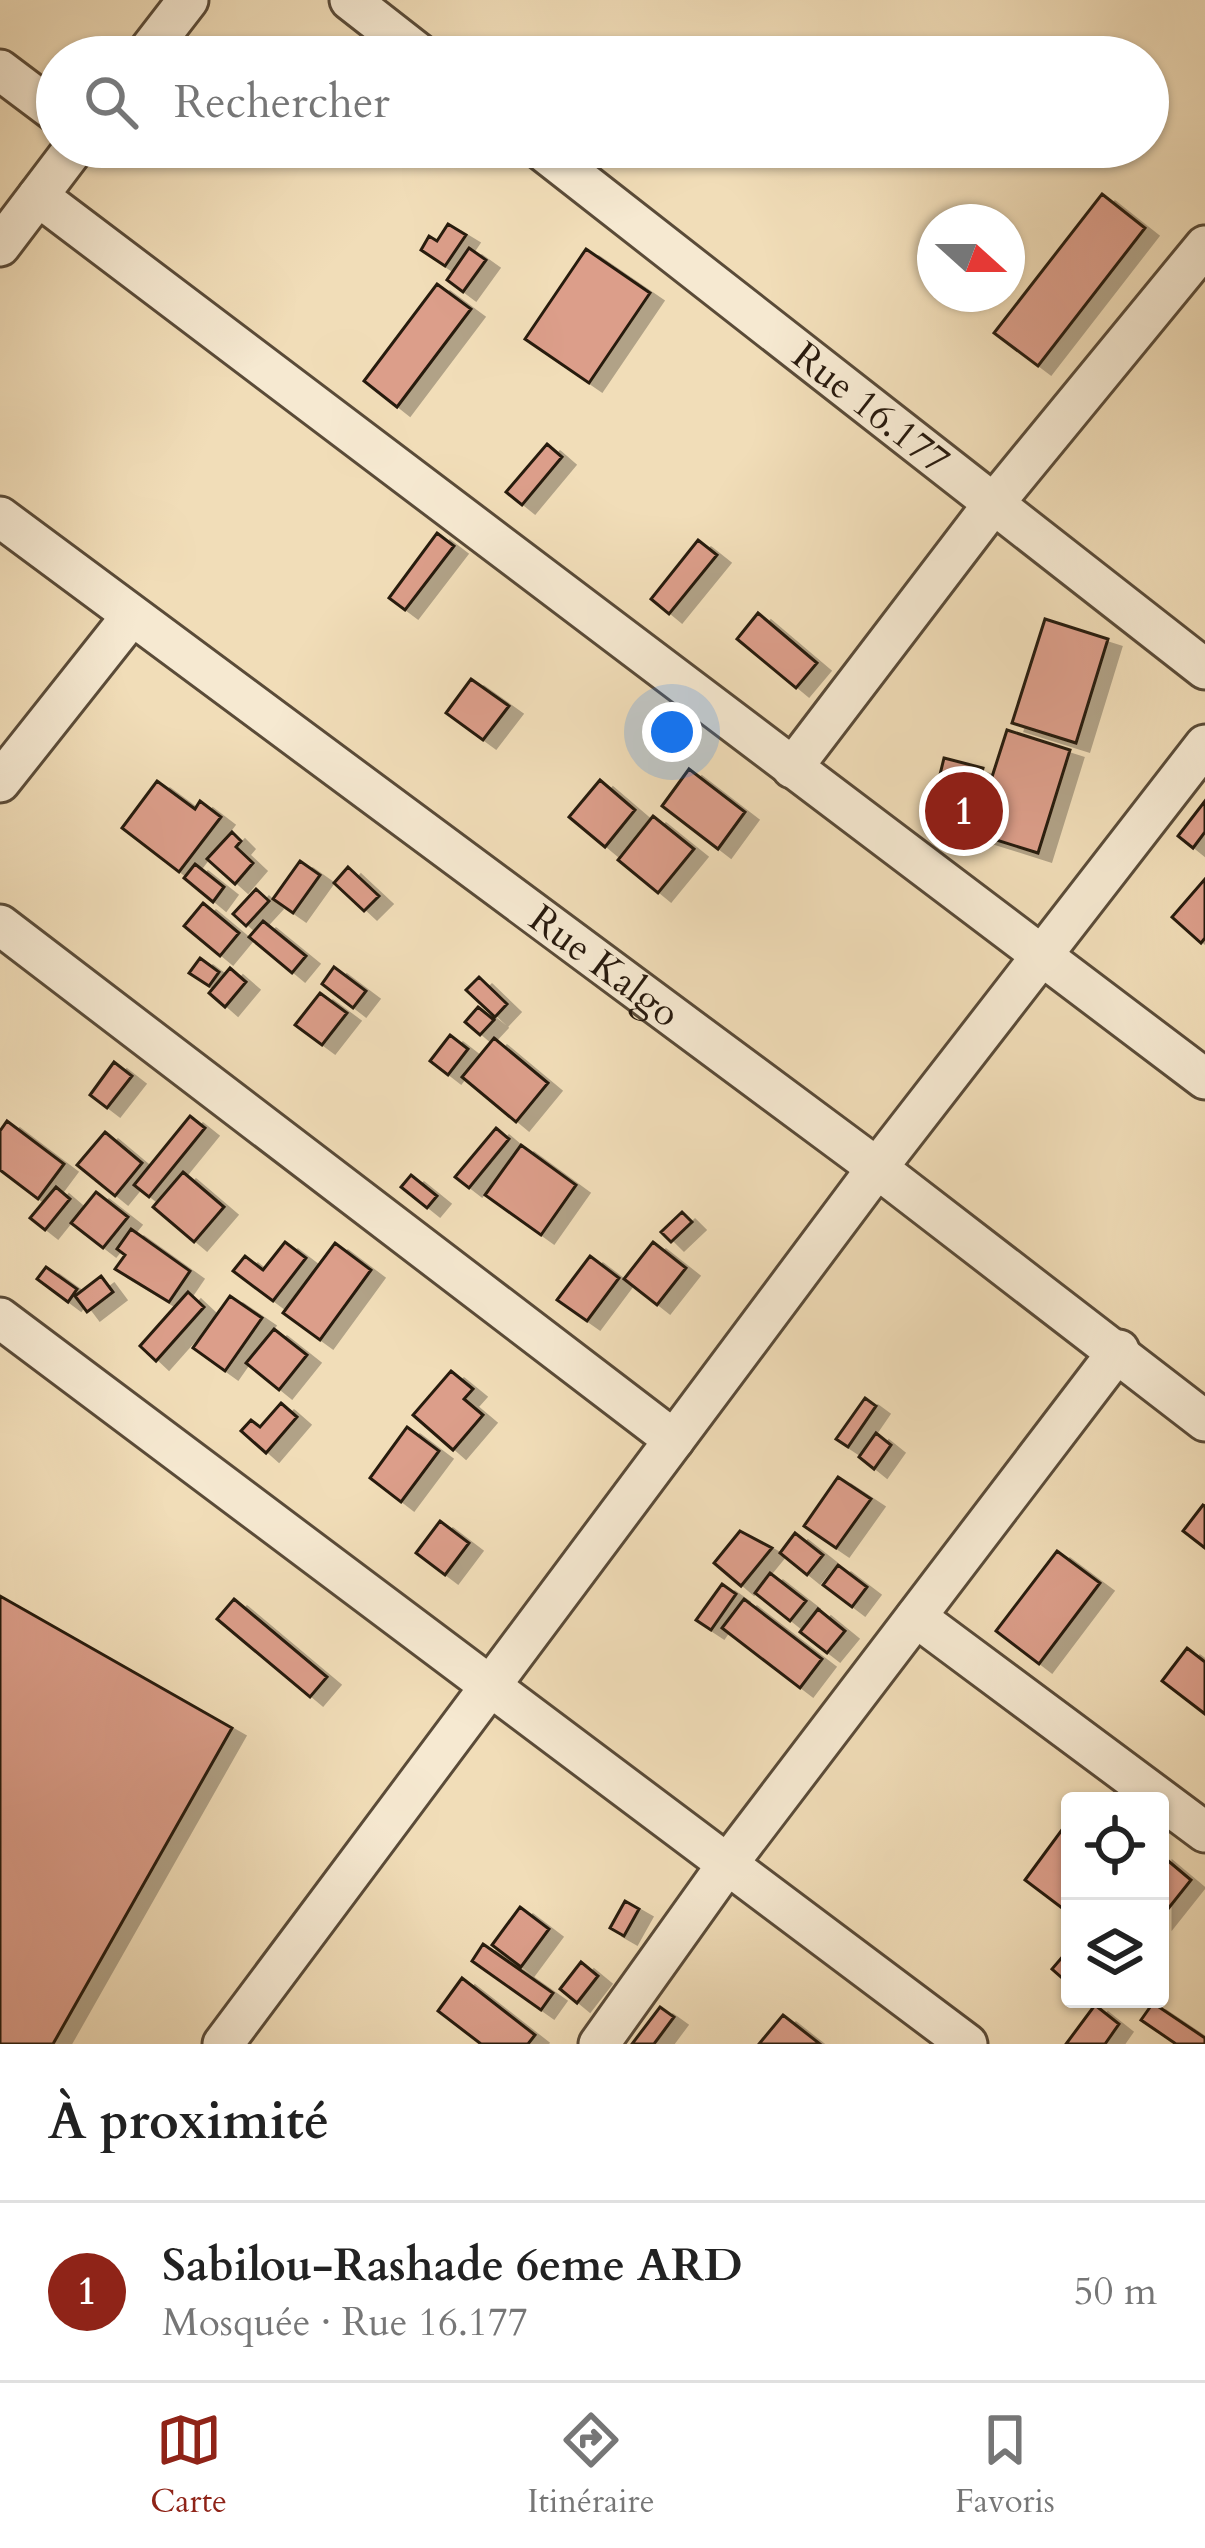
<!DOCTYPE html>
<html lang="fr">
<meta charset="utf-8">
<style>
body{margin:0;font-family:Cardo,serif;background:#f6f6f6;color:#222}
.controls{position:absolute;right:36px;bottom:36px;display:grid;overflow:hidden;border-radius:12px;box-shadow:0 3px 9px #0004}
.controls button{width:108px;height:108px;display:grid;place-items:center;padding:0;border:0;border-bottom:3px solid #e0e0e0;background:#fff;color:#222;font:60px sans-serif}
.compass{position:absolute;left:917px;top:204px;width:108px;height:108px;border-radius:50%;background:#fff;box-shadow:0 3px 9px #0004;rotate:111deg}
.you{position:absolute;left:672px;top:732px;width:42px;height:42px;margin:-30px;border:9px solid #fff;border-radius:50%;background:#1a73e8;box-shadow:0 0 0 18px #1a73e833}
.badge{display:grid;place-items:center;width:78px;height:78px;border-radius:50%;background:#8f2418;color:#fff;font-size:39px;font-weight:700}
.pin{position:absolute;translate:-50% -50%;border:6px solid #fff;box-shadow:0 3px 12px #0006}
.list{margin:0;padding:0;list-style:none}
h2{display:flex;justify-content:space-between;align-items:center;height:156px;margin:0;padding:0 48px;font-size:51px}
h2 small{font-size:39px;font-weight:400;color:#767676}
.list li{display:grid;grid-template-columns:78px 1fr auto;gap:36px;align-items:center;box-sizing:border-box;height:180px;padding:0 48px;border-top:3px solid #e0e0e0}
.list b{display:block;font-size:45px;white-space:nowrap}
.list p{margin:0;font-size:39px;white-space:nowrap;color:#767676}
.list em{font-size:39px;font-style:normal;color:#767676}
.icon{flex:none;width:66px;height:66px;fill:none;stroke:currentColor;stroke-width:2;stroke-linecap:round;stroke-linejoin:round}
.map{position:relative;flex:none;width:1205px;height:2044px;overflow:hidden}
.search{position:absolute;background:#fff;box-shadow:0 3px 9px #0004;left:36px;right:36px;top:36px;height:132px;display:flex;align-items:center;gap:30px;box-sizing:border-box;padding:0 42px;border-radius:66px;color:#767676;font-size:45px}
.sheet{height:336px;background:#fff}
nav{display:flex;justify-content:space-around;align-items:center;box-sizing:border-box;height:168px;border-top:3px solid #e0e0e0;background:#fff;font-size:33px;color:#767676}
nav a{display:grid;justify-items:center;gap:6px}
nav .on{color:#8f2418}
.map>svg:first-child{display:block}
</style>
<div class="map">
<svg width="1205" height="2044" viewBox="0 0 1205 2044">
<defs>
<filter id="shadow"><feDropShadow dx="13" dy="8" stdDeviation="0" flood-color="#0004"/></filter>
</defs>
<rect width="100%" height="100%" fill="#f1ddb8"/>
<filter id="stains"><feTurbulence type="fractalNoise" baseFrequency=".00167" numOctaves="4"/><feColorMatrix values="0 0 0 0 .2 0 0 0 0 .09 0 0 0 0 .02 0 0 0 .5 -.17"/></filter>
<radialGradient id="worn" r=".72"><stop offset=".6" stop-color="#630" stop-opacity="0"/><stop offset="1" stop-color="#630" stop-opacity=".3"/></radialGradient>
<!-- building -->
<path fill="#dc9e8a" stroke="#281a0e" stroke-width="3" filter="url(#shadow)" d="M1102,194L1145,228L1038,366L994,333Z
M448,224L466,235L445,266L421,250L429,236L437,241Z
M469,248L486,260L463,292L447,280Z
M586,249L650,293L589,383L525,339Z
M437,284L471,309L397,407L364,381Z
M547,444L562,457L522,505L506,492Z
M437,533L454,546L405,610L389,598Z
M698,540L717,555L669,614L651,599Z
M758,613L817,663L796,688L737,639Z
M1045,619L1108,639L1076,743L1012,723Z
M471,679L509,706L483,740L446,713Z
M1007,730L1070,750L1038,853L974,833Z
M944,758L983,768L975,798L937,787Z
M689,769L745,812L718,849L662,806Z
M600,780L635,810L605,847L569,817Z
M157,781L195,809L200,801L221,817L179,872L122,828Z
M1205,801V832L1193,848L1178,836Z
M653,816L694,849L658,893L618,860Z
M232,832L241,841L236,847L253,863L235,884L207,859Z
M300,861L320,875L293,913L273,899Z
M195,864L224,887L213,902L184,878Z
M348,867L379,896L364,911L334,883Z
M1205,879V938L1201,943L1172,917Z
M256,889L269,901L246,926L233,914Z
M203,903L239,933L220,956L184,926Z
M263,921L306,956L292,973L249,937Z
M200,958L219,972L209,986L189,973Z
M334,967L366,991L353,1008L322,984Z
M230,968L246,982L225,1007L209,993Z
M479,977L507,1004L495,1017L466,990Z
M320,993L347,1013L322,1045L295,1025Z
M478,1007L494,1020L480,1035L465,1022Z
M450,1035L468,1049L448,1075L430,1061Z
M494,1038L548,1083L516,1122L462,1077Z
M114,1062L132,1076L107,1108L90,1095Z
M190,1116L205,1128L149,1197L134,1185Z
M7,1121L64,1164L38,1199L0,1170V1131Z
M496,1128L509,1139L469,1188L455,1177Z
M105,1132L142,1163L115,1196L77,1165Z
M521,1145L576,1185L541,1235L485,1195Z
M183,1172L224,1207L194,1242L153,1207Z
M411,1175L437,1196L427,1208L401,1187Z
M56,1187L70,1199L45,1230L30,1218Z
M96,1192L128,1217L103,1248L71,1223Z
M682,1212L692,1222L671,1242L661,1232Z
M131,1229L190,1271L169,1302L115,1269L125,1255L117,1249Z
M285,1242L306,1258L273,1301L233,1271L245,1256L263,1270Z
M653,1242L686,1268L657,1305L624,1279Z
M335,1243L371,1270L320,1340L283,1313Z
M590,1256L619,1278L587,1321L557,1300Z
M46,1267L77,1289L68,1302L37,1279Z
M101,1276L113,1292L87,1312L75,1296Z
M188,1292L204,1307L156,1361L140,1346Z
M230,1296L262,1318L225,1371L193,1348Z
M274,1329L307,1355L279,1390L246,1363Z
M451,1371L473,1389L464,1399L483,1415L453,1450L413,1415Z
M865,1398L876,1406L848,1447L836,1439Z
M281,1403L297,1417L266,1453L241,1431L251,1420L260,1427Z
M407,1427L439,1451L401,1502L370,1478Z
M876,1433L891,1445L874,1469L859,1457Z
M838,1477L871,1499L836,1548L804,1526Z
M1203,1505L1205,1506V1548L1183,1531Z
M440,1521L469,1543L445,1575L416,1553Z
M740,1531L772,1548L741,1586L714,1563Z
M795,1533L823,1555L807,1575L780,1553Z
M1057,1551L1100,1583L1039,1664L996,1631Z
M838,1565L867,1587L852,1607L823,1585Z
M770,1573L806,1601L790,1621L755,1593Z
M722,1584L736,1594L711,1630L696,1620Z
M0,1596L232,1728L53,2044H0Z
M234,1599L327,1677L310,1697L217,1619Z
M744,1599L822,1659L800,1688L722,1628Z
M818,1609L845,1631L827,1653L800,1632Z
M1187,1648L1205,1662V1714L1162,1681Z
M1064,1827L1070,1831V1914L1025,1880Z
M1160,1854L1191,1880L1160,1919Z
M625,1901L639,1909L624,1936L610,1928Z
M520,1907L549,1929L521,1967L492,1945Z
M483,1944L553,1993L541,2010L472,1961Z
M1070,1948V1983L1069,1984L1052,1969Z
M581,1962L598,1976L577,2003L560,1989Z
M462,1978L535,2035L528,2044H481L438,2011Z
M1153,2003L1205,2038V2044H1176L1141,2020Z
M1095,2005L1119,2024L1105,2044H1066Z
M660,2007L674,2017L654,2044H632Z
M783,2015L820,2044H759Z"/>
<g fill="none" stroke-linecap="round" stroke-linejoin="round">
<defs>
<g id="minor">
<path d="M350,0L423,57"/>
<path d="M144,57L188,0"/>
<path d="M0,70L57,113"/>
<path id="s1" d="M538,147L1205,669"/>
<path d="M38,196L1205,1079"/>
<path d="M0,246L75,147"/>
<path id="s2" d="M0,517L877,1168L1205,1421"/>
<path d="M792,768L994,503L1205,246"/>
<path d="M0,782L130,618"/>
<path d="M0,925L674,1440"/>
<path d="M0,1318L967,2044"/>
<path d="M916,1617L1205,1832"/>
<path d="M223,2044L877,1168L1205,745"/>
<path d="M599,2044L726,1866L1119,1350"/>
</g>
</defs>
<!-- minor casing -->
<use href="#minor" stroke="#5a4b38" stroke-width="45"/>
<!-- minor -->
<use href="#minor" stroke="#f6e9d1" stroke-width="39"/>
</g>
<g text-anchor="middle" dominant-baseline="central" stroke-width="9" stroke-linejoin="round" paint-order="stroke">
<!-- street labels -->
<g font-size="39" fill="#281a0e" stroke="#f6e9d1">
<text stroke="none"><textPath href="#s1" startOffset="423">Rue 16.177</textPath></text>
<text stroke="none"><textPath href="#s2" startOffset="753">Rue Kalgo</textPath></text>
</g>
</g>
<rect width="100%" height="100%" filter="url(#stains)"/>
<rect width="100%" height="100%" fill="url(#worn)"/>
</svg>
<div class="controls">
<button><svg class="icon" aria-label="locate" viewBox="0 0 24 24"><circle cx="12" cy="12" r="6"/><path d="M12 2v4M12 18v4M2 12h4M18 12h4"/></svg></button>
<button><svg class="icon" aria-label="layers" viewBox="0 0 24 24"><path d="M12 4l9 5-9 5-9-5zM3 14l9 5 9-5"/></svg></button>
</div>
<svg class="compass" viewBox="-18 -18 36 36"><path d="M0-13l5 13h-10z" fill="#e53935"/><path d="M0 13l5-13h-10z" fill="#767676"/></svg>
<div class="you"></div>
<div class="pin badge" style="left:964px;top:811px">1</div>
<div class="search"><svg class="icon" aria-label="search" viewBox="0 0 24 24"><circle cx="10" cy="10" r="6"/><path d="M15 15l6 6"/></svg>Rechercher</div>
</div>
<section class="sheet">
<h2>À proximité<small></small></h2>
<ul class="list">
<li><span class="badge">1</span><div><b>Sabilou-Rashade 6eme ARD</b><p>Mosquée · Rue 16.177</p></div><em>50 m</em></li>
</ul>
</section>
<nav>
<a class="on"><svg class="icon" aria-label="map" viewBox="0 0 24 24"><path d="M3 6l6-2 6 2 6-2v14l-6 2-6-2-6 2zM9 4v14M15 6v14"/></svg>Carte</a>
<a><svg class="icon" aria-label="directions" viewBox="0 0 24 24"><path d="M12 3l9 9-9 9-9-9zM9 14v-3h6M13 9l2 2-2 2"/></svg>Itinéraire</a>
<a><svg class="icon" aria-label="saved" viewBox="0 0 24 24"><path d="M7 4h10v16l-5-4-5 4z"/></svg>Favoris</a>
</nav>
